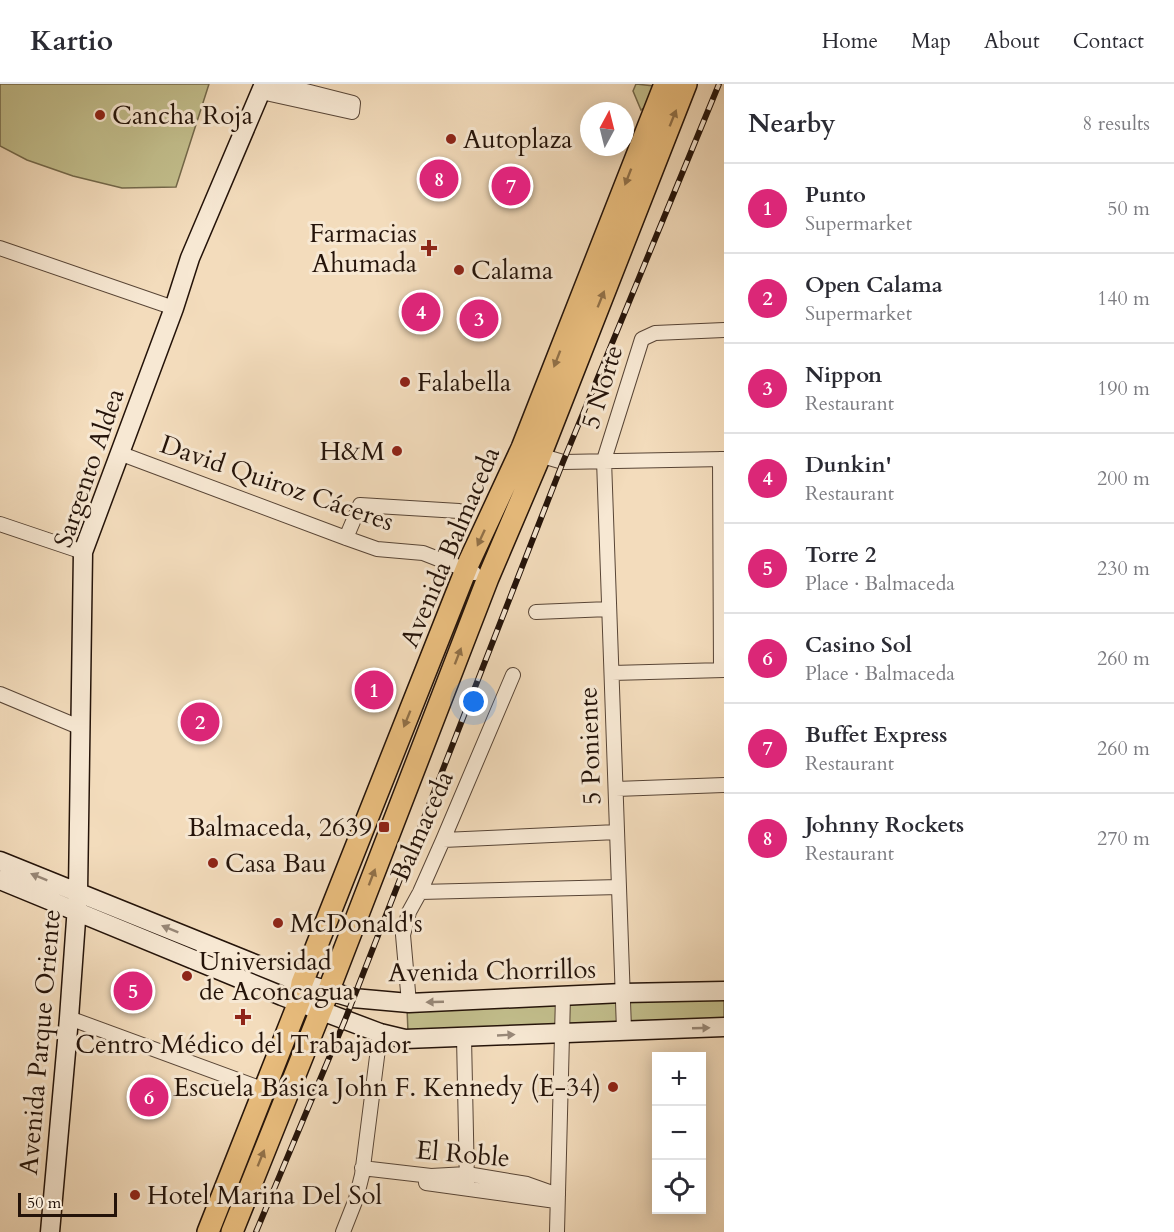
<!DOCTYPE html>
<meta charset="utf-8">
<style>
body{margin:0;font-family:Cardo,serif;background:#f7f7f7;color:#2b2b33}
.controls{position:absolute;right:18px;bottom:18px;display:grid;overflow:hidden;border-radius:0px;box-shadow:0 3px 15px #0003}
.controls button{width:54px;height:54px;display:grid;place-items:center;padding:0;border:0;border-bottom:2px solid #e1e1e2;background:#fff;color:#2b2b33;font:30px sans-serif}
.compass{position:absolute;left:580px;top:18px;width:54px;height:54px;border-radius:50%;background:#fff;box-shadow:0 3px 15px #0003;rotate:7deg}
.scale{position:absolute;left:18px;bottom:15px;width:99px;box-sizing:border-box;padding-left:6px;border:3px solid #241309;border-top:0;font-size:16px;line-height:21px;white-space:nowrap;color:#241309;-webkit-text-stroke:4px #f7e8d3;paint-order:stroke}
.you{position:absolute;left:474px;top:618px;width:21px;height:21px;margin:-15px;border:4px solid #fff;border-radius:50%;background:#1a73e8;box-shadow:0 0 0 9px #1a73e833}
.badge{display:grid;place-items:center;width:39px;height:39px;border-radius:50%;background:#db2777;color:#fff;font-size:20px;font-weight:700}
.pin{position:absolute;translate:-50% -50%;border:3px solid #fff;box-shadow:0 2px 6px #0006}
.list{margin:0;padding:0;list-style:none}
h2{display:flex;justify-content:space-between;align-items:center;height:78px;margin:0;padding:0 24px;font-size:26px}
h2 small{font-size:20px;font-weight:400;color:#7c7c81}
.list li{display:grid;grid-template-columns:39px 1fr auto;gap:18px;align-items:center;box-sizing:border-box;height:90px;padding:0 24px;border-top:2px solid #e1e1e2}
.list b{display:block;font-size:22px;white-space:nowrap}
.list p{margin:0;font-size:20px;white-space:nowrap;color:#7c7c81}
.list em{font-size:20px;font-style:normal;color:#7c7c81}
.icon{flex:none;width:33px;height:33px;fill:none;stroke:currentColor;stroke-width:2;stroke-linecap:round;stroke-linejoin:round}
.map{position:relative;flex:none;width:724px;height:1148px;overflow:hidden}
header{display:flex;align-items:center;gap:36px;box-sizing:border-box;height:84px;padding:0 30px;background:#fff;border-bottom:2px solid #e1e1e2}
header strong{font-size:28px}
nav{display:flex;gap:33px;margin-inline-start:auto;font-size:21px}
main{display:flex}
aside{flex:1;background:#fff}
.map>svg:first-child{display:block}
</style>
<header>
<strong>Kartio</strong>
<nav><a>Home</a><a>Map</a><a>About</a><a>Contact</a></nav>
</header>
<main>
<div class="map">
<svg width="724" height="1148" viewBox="0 0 724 1148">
<rect width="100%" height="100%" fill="#f3dcbc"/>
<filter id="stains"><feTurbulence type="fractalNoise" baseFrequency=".00333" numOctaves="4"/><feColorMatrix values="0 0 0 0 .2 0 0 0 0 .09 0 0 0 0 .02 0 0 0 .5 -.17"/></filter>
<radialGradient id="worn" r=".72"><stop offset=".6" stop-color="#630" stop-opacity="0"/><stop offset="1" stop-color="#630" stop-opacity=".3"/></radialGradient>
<!-- green -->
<path fill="#c2be8c" stroke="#73684a" stroke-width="1.5" d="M0,0H209L176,103L122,104L73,92L27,76L0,62Z
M636,0L654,2L645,23L641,26L633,7Z
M724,913V936L408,948L407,924Z"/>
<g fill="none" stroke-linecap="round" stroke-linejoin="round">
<defs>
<path id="street" d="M261,8L352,28L353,19L278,0
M0,164L174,224
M119,369L346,454L377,465L423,469L474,489
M532,369L563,378L724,375
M720,375L721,586
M0,440L83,468
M346,454L360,421L459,427
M536,528L609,525
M612,589L724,586
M0,610L79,643
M616,705L724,701
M443,756L617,748
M420,808L619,803
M409,919L403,851L409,828L420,808L443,756L513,591
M69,934L265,1006
M624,946L604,376L642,255L655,249L724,246
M464,953L467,1099
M362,1084L431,1092L467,1090L527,1100L558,1111
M426,1099L556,1117
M343,1148L356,1115L362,1091L380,949
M557,1148L563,912"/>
<path id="secondary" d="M0,777L302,899L353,914L409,919L623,909L724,907
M0,796L282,912L380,949L405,955L724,943
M50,1148L69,934L78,808L83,468L174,224L190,174L264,0"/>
<path id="primary" d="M208,1148L299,918L302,899L469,478L522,364L665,0
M232,1148L321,926L488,494L540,372L686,0"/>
</defs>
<!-- street casing -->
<use href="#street" stroke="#584536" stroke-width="16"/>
<!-- secondary casing -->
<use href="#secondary" stroke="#241309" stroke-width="21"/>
<!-- primary casing -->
<use href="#primary" stroke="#241309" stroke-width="24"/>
<!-- street -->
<use href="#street" stroke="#f7e8d3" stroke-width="14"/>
<!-- secondary -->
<use href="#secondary" stroke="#f7e8d3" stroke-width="18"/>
<!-- primary -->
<use href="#primary" stroke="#eabe7e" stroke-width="21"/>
<defs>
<path id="rail" d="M256,1148L345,936L563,378L719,0"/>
</defs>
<!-- rail casing -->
<use href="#rail" stroke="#241309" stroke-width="6"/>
<!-- rail -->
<use href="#rail" stroke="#f7e8d3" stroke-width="4" stroke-dasharray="11" stroke-linecap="butt"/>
</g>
<!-- one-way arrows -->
<defs><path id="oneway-solid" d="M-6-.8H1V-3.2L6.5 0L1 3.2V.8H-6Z" transform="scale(1.5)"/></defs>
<g fill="#917149">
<use href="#oneway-solid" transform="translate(673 34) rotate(-68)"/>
<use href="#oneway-solid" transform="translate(628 93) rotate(111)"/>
<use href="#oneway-solid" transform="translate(601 215) rotate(-68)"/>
<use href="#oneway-solid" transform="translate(557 275) rotate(111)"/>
<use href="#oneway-solid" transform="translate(481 454) rotate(115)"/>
<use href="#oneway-solid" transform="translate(458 572) rotate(-69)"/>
<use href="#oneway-solid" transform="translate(407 635) rotate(112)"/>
<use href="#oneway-solid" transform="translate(372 793) rotate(-69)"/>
<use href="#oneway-solid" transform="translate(261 1074) rotate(-68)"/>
</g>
<g fill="#988878">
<use href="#oneway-solid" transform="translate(39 793) rotate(-158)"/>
<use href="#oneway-solid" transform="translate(170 845) rotate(-158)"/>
<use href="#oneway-solid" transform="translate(435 918) rotate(178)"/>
<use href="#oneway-solid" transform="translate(701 944) rotate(-2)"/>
<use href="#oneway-solid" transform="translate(506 951) rotate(-3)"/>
</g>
<!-- markers -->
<g fill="#8f2418" stroke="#f7e8d3" stroke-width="2">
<circle cx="100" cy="31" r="6"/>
<circle cx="451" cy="55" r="6"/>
<path d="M426 155h6v6h6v6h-6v6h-6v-6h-6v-6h6z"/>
<circle cx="459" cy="186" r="6"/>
<circle cx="405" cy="298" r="6"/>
<circle cx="397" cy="367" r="6"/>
<rect x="378" y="737" width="12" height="12" rx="3"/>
<circle cx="213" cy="779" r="6"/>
<circle cx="278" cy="839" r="6"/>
<circle cx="187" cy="892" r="6"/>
<path d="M240 924h6v6h6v6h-6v6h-6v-6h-6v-6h6z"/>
<circle cx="613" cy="1003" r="6"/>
<circle cx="135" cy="1111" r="6"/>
</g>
<g text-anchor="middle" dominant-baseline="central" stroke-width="6" stroke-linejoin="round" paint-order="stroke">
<!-- poi labels -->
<g font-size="26" fill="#241309" stroke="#f7e8d3" text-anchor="start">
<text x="112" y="31">Cancha Roja</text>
<text x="463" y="55">Autoplaza</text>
<text x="417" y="149" text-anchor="end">Farmacias<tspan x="417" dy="30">Ahumada</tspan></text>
<text x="471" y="186">Calama</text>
<text x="417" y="298">Falabella</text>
<text x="385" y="367" text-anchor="end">H&amp;M</text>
<text x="372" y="743" text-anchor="end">Balmaceda, 2639</text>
<text x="225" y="779">Casa Bau</text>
<text x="290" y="839">McDonald's</text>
<text x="199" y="877">Universidad<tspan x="199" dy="30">de Aconcagua</tspan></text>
<text x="243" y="960" text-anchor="middle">Centro Médico del Trabajador</text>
<text x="601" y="1003" text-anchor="end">Escuela Básica John F. Kennedy (E-34)</text>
<text x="147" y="1111">Hotel Marina Del Sol</text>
</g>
<!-- street labels -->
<g font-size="26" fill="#241309" stroke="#f7e8d3">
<text transform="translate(602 303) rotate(-73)">5 Norte</text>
<text transform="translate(89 384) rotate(-71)">Sargento Aldea</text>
<text transform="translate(277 399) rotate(19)">David Quiroz Cáceres</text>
<text transform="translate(450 463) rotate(-67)">Avenida Balmaceda</text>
<text transform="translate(590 662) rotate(-92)">5 Poniente</text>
<text transform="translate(422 742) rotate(-66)">Balmaceda</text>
<text transform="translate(492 887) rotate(-1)">Avenida Chorrillos</text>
<text transform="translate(40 958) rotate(-85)">Avenida Parque Oriente</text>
<text transform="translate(463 1070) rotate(5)">El Roble</text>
</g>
</g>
<rect width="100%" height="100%" filter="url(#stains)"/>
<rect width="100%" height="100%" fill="url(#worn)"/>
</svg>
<div class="controls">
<button>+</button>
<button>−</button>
<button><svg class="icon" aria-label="locate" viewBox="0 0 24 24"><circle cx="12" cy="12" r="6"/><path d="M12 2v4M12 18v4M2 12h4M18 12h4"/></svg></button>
</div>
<svg class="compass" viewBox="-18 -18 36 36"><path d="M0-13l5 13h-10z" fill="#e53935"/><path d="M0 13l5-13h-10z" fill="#7c7c81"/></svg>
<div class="scale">50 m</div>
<div class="you"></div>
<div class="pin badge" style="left:374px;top:606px">1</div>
<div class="pin badge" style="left:200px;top:638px">2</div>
<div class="pin badge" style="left:479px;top:235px">3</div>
<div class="pin badge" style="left:421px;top:228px">4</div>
<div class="pin badge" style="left:133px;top:907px">5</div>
<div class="pin badge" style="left:149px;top:1013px">6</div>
<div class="pin badge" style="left:511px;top:102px">7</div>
<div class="pin badge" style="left:439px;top:95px">8</div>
</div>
<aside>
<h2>Nearby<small>8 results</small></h2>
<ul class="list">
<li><span class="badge">1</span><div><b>Punto</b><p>Supermarket</p></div><em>50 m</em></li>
<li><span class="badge">2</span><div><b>Open Calama</b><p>Supermarket</p></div><em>140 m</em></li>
<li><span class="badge">3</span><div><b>Nippon</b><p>Restaurant</p></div><em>190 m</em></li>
<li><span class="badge">4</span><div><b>Dunkin'</b><p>Restaurant</p></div><em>200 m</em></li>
<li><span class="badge">5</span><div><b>Torre 2</b><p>Place · Balmaceda</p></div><em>230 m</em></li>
<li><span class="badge">6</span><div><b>Casino Sol</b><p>Place · Balmaceda</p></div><em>260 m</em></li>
<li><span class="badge">7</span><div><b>Buffet Express</b><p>Restaurant</p></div><em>260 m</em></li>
<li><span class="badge">8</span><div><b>Johnny Rockets</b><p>Restaurant</p></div><em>270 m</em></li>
</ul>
</aside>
</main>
